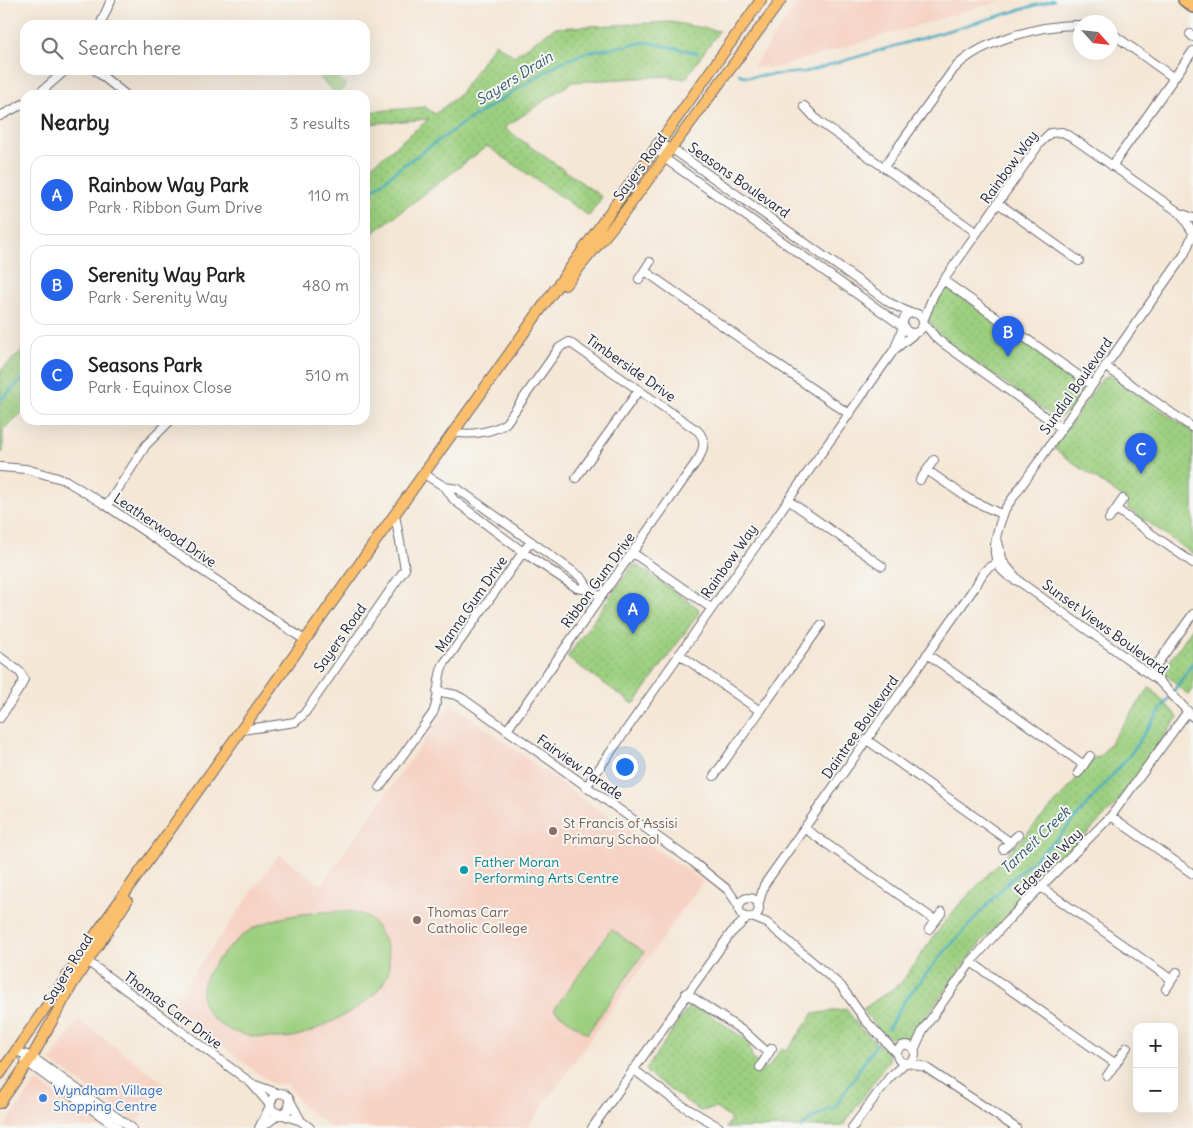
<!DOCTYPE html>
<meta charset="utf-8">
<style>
body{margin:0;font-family:Delius,sans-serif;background:#f6f6f6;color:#222}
.controls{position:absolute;right:15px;bottom:15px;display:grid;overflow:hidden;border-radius:10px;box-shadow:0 5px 20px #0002}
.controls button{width:45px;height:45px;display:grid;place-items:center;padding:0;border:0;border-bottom:1px solid #e0e0e0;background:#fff;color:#222;font:25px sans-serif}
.compass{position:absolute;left:1073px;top:15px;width:45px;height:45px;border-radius:50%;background:#fff;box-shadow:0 5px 20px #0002;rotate:117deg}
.you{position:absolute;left:624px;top:766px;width:18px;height:18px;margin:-12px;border:4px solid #fff;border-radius:50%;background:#1a73e8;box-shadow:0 0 0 8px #1a73e833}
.badge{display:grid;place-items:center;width:32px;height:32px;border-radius:50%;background:#2563eb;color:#fff;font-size:16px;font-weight:700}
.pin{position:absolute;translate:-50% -41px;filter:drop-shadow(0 1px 2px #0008)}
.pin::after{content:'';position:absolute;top:26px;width:18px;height:15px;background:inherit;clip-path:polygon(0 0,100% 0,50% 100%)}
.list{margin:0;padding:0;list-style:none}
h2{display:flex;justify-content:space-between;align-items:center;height:65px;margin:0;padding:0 20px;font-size:21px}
h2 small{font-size:16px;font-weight:400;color:#767676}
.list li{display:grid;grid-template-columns:32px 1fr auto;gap:15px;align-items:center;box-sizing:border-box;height:80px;margin:0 10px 10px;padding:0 10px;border:1px solid #e0e0e0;border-radius:15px}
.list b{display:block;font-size:19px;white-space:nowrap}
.list p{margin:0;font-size:16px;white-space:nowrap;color:#767676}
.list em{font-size:16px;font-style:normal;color:#767676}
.icon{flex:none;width:28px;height:28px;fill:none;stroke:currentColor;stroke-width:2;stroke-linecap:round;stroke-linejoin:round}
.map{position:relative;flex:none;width:1193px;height:1128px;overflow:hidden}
.search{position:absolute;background:#fff;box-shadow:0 5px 20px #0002;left:20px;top:20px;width:350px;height:55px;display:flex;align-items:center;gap:12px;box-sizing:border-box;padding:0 18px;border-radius:15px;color:#767676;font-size:19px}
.panel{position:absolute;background:#fff;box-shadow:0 5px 20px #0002;left:20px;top:90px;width:350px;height:335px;border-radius:15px}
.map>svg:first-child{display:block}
</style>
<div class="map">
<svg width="1193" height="1128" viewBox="0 0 1193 1128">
<defs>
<pattern id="park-dots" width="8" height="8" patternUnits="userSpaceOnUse" patternTransform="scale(1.25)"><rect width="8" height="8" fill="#9ccf7f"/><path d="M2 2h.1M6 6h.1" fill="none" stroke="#86b16f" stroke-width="1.8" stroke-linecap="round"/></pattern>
</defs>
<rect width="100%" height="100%" fill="#f6f6f2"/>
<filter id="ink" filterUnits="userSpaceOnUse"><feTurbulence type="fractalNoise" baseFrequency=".02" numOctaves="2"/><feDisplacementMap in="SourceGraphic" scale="10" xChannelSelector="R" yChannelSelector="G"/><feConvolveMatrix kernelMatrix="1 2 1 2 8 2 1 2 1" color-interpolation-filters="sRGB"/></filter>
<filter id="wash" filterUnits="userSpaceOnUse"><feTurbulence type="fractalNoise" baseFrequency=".0096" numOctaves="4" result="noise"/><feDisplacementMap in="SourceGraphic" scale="20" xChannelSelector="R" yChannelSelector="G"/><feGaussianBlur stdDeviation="1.12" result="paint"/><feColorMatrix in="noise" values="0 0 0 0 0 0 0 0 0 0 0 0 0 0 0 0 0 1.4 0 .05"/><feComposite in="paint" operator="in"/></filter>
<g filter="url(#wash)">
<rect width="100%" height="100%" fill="#f4e7d6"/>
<!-- built -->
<path fill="#f6d2c3" d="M800,0H1003L775,68L753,67Z
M451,703L577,795L703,881L527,1128H332L302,1106L286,1083L282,1085L271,1083L170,1007L279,854L321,885Z
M79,1020L165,1084L137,1123L50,1061Z
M37,1081L92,1120L95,1116L112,1128H3Z"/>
<!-- park -->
<path fill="url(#park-dots)" stroke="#5f785d" d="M671,22L719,31L685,79L668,76L572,82L504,128L602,197L589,216L487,146L365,239V171L429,119L365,124V112L425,107L435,114L459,95L495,43L514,56L554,28Z
M944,289H950L1081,381L1082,391C1076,401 1066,422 1052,416L937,335L927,318L932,304Z
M25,348V410L3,429V452H0V371Z
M1110,375L1193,432V554L1129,509L1126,500L1053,448L1103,378Z
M637,565L698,608L699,613L635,703H632L569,659L568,656L632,566Z
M1193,627V688L1188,695L1163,671Z
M1150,687L1178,717L1119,801L981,942L913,1034C893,1052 874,1025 863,1009L901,983L940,928L958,906L1065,793L1092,758L1100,757Z
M695,1004L749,1042L752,1058L767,1069L782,1048L787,1051L813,1014L846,1009L861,1029L888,1052L889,1060L843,1126L726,1128L731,1119L716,1108L700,1111L647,1073L646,1069L690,1005Z"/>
<!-- pitch -->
<path fill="#9ccf7f" stroke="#5f785d" d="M322,70H330L346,85L337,95L317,75Z
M344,911C366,913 371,916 382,936C404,978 372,1001 337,1019C321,1027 302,1037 284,1038C277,1038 269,1038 261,1037C235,1037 198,1020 202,988C204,970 237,937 252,929C281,914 313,912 344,911Z
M611,929L644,952L587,1034L554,1010Z"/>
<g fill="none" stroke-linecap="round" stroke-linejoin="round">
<!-- stream -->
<path stroke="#43abc3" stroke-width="2.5" d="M739,74L746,77L805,72L1054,0
M365,196L405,164L465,122L559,63L588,52L647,42L698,53
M0,400L25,377
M888,1029L905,1000L940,957L1006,884L1059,837L1129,756L1193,663
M801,1128L812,1118L835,1107L876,1044"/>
</g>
</g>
<g filter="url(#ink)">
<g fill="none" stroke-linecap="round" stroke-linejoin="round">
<defs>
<path id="minor" d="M100,25L111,0
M1110,32L1174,78
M1190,34L1193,37
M95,70L126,95
M37,95L66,70
M804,106L818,121L977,233
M0,116L25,103
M656,144L664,158L902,326
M656,144L671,148L890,303L910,313
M1112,166L1193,51
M884,167L953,70C978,41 1043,24 1080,25
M998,203L1079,261
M1181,214L1192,231
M645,271C713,319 780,367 849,414
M639,279L650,262
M943,280L1092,385
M903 323a10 10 0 1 1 20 0a10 10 0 1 1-20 0Z
M923,321L934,294L1040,143L1050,133L1062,132L1070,136L1180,213L1193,218
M923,322L937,339L1061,428
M895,348L903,327
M1105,366L1193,428
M454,432C468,436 494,432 506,423L559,348L569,342L698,431C706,440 704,448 699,458L507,730
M0,467L26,469L65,480L107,506L306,641
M927,470L969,499L1003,515
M424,474L445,487L458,489L582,578L590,590L601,597
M576,478L639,390
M920,480L934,460
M445,487L454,500L523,552L577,588L590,590
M788,500L882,566
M107,506L146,445L171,420
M1116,509L1193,563
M1109,519L1123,499
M998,542L1003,562L1020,582L1160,682L1193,717
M633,553L711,608
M1020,582C984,568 994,539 1005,509L1184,255L1193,234
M679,654L760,711
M927,654L1084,765
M0,657L20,672L24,679L21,686L0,718
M1150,674L1193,614
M437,691L456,695L462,698L693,862L728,890L739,906
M242,730L295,722L304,714L405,569L395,515
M867,740L1010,842
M1078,773L1090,756
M714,776L821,625
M380,787L433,713C440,698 436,680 443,665L531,541
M586,787L894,350L914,334
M1111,816L1193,874
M804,828L935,920
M1003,849L1018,835
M1041,887L1172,980
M739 908a10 10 0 1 1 20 0a10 10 0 1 1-20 0Z
M758,906L764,885L977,584C983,571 988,565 1003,562
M752,917L767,923L841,986L865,1020L897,1054
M929,929L942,912
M83,958L251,1083L270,1105
M971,962L1116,1064
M1166,989L1177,972
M686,993L746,1033L768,1053
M897 1054a9 9 0 1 1 18 0a9 9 0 1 1-18 0Z
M914,1050L923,1030L971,962L1008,920L1111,816L1188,711
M16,1051L32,1057L132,1128
M25,1061L118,1128
M909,1063L925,1067L1016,1128
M760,1067L772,1048
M633,1069L678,1103L719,1127
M1107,1076L1127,1047
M255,1085L277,1093
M290,1102L288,1110L280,1114L273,1111L270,1105L274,1095C279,1092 284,1093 288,1097L301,1121
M280,1114L301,1121L310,1128
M259,1128L270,1106
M261,1128L279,1114
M592,1128L731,933L748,917
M852,1128L889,1078L905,1063"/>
<path id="major" d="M565,285L623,214L781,0
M0,1074L98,931L761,0
M0,1103L32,1057L72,985L127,901"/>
<path id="highway" d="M1184,0L1193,7"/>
</defs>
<!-- minor casing -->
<use href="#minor" stroke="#6c6771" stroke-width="10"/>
<!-- major casing -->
<use href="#major" stroke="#6c6771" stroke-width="12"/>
<!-- highway casing -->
<use href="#highway" stroke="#6c6771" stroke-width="14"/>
<!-- minor -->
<use href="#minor" stroke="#fff" stroke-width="8"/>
<!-- major -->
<use href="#major" stroke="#f9bf6d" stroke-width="10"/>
<!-- highway -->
<use href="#highway" stroke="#f9bf6d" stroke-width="11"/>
</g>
</g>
<!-- markers -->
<g fill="#8d6e63" stroke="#f6f6f2" stroke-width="2">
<circle cx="553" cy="831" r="5"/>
<circle cx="417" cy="920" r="5"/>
</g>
<circle fill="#0f9aa8" stroke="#f6f6f2" stroke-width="2" cx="464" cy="870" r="5"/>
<circle fill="#3f7fe0" stroke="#f6f6f2" stroke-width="2" cx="43" cy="1098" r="5"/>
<g text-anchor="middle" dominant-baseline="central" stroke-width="4" stroke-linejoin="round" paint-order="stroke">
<!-- street labels -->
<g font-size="14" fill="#22223b" stroke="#f6f6f2">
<text transform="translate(640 167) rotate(-54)">Sayers Road</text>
<text transform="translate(1009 167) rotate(-54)">Rainbow Way</text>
<text transform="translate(739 180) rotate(35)">Seasons Boulevard</text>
<text transform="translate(631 368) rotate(35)">Timberside Drive</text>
<text transform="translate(1076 386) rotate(-55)">Sundial Boulevard</text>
<text transform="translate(165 530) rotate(34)">Leatherwood Drive</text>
<text transform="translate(729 561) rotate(-55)">Rainbow Way</text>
<text transform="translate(598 580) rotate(-54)">Ribbon Gum Drive</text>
<text transform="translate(471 604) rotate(-55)">Manna Gum Drive</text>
<text transform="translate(1105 627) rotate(36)">Sunset Views Boulevard</text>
<text transform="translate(340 638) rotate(-55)">Sayers Road</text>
<text transform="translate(860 727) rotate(-55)">Daintree Boulevard</text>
<text transform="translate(580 767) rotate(35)">Fairview Parade</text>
<text transform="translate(1048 862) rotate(-45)">Edgevale Way</text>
<text transform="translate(68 969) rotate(-58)">Sayers Road</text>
<text transform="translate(173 1010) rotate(37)">Thomas Carr Drive</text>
</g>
<!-- education labels -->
<g font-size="14" fill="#785e54" stroke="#f6f6f2" text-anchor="start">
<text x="563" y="823">St Francis of Assisi<tspan x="563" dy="16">Primary School</tspan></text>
<text x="427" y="912">Thomas Carr<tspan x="427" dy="16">Catholic College</tspan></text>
</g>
<!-- culture labels -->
<g font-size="14" fill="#0d838f" stroke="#f6f6f2" text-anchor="start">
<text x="474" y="862">Father Moran<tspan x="474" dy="16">Performing Arts Centre</tspan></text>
</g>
<!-- shop labels -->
<g font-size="14" fill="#366cbe" stroke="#f6f6f2" text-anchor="start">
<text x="53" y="1090">Wyndham Village<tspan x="53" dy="16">Shopping Centre</tspan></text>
</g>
<!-- water labels -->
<g font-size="15" font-style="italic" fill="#2f5971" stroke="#f6f6f2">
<text transform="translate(514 78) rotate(-32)">Sayers Drain</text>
<text transform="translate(1035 840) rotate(-44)">Tarneit Creek</text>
</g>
</g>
</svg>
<div class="controls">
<button>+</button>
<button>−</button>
</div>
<svg class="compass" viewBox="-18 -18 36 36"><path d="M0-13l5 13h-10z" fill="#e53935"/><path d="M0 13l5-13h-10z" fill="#767676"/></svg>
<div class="you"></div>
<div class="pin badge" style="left:633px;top:634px">A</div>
<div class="pin badge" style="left:1008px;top:357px">B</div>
<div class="pin badge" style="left:1141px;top:474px">C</div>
<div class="search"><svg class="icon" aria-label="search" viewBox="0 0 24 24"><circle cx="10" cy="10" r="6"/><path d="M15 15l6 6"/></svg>Search here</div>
<section class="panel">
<h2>Nearby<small>3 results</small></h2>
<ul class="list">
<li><span class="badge">A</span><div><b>Rainbow Way Park</b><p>Park · Ribbon Gum Drive</p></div><em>110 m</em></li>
<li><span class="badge">B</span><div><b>Serenity Way Park</b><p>Park · Serenity Way</p></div><em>480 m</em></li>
<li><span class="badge">C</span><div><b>Seasons Park</b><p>Park · Equinox Close</p></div><em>510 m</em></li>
</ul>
</section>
</div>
